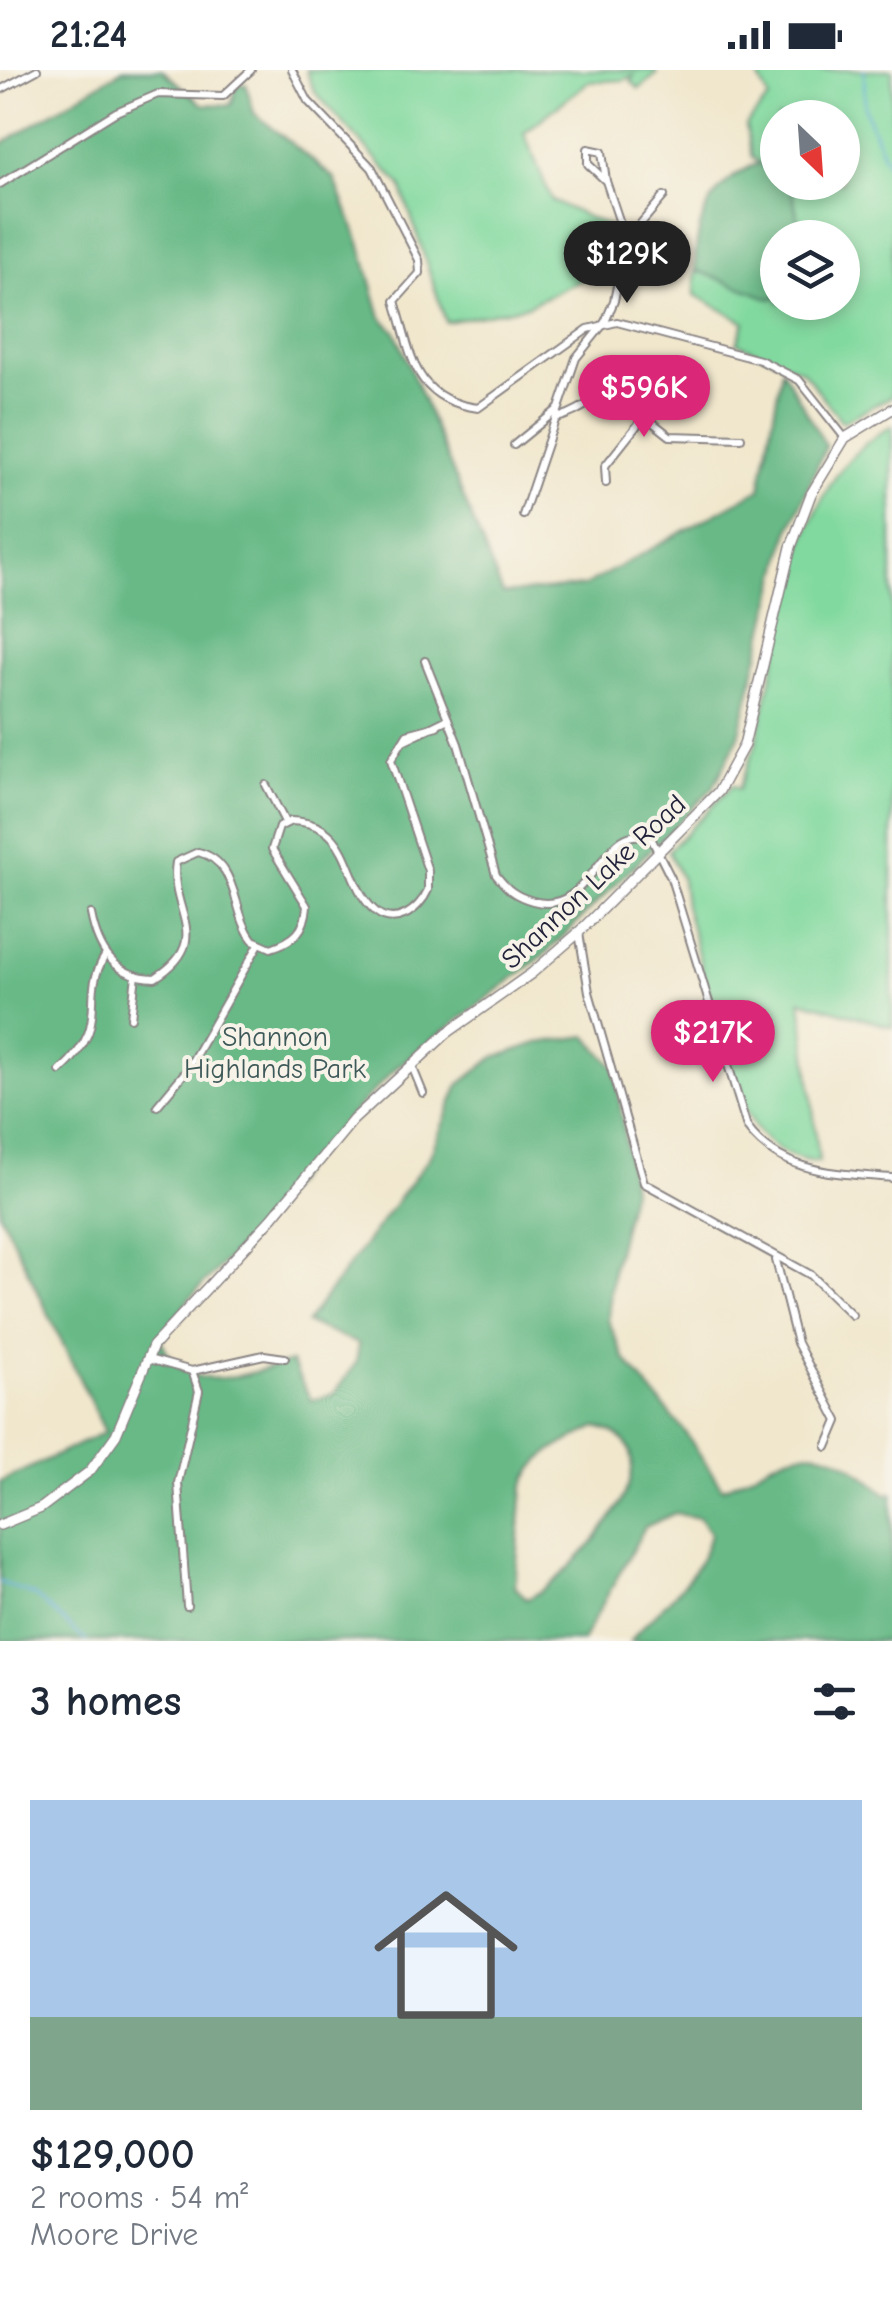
<!DOCTYPE html>
<meta charset="utf-8">
<style>
body{margin:0;font-family:"Comic Neue",sans-serif;background:#f6f6f7;color:#1f2937;height:100vh;display:flex;flex-direction:column;font-size:38px;white-space:nowrap}
*{box-sizing:border-box;margin:0}
p{font-size:32px;color:#747a83}
.icon{flex:none;width:55px;height:55px;fill:none;stroke:currentColor;stroke-width:2;stroke-linecap:round;stroke-linejoin:round}
.map{position:relative;height:1571px;overflow:hidden}
.details{display:flex;flex-direction:column;background:#fff;flex:1}
.details>*{flex:none}
.needle{width:65px;rotate:155deg}
.controls{position:absolute;left:760px;top:30px;display:grid;gap:20px}
.controls a{display:grid;place-items:center;width:100px;height:100px;border-radius:50%;background:#fff;box-shadow:0 5px 15px #0003;font-size:50px}
.price{position:absolute;translate:-50% -85px;padding:0 22px;border-radius:35px;background:#db2777;color:#fff;font-size:32px;line-height:65px;filter:drop-shadow(0 2px 5px #0008)}
.price::after{content:'';position:absolute;left:50%;top:60px;width:30px;height:22px;margin-left:-15px;background:inherit;clip-path:polygon(0 0,100% 0,50% 100%)}
.price.current{background:#222;color:#fff}
ul{padding:0;list-style:none}
li{display:grid;align-content:center;gap:20px;height:530px;padding:0 30px}
li+li{border-top:2px solid #e0e1e3}
li span{display:grid;place-items:center;height:310px;border-radius:0px;color:#555}
li>.icon{margin-inline-start:auto}
span .icon{width:180px;height:180px;fill:#fffc;stroke-width:1}
li b{font-size:42px}
h2{display:flex;justify-content:space-between;align-items:center;height:120px;padding:0 30px;font-size:42px}
.status{display:flex;justify-content:space-between;align-items:center;height:70px;padding:0 50px;background:#fff;direction:ltr}
.status svg{height:28px;fill:currentColor}
.map>svg:first-child{display:block}
</style>
<div class="status"><b>21:24</b><svg viewBox="0 0 49 12"><path d="M0 12V9h3v3zM5 12V6h3v6zM10 12V3h3v9zM15 12V0h3v12zM26 1h20v11H26zM47 4h2v5h-2z"/></svg></div>
<div class="map">
<svg width="892" height="1571" viewBox="0 0 892 1571">
<rect width="100%" height="100%" fill="#f7f3e8"/>
<filter id="ink" filterUnits="userSpaceOnUse"><feTurbulence type="fractalNoise" baseFrequency=".01" numOctaves="2"/><feDisplacementMap in="SourceGraphic" scale="20" xChannelSelector="R" yChannelSelector="G"/><feConvolveMatrix kernelMatrix="1 2 1 2 8 2 1 2 1" color-interpolation-filters="sRGB"/></filter>
<filter id="wash" filterUnits="userSpaceOnUse"><feTurbulence type="fractalNoise" baseFrequency=".0048" numOctaves="4" result="noise"/><feDisplacementMap in="SourceGraphic" scale="40" xChannelSelector="R" yChannelSelector="G"/><feGaussianBlur stdDeviation="2.25" result="paint"/><feColorMatrix in="noise" values="0 0 0 0 0 0 0 0 0 0 0 0 0 0 0 0 0 1.4 0 .05"/><feComposite in="paint" operator="in"/></filter>
<g filter="url(#wash)">
<rect width="100%" height="100%" fill="#f1e7cd"/>
<g fill="#81d99f" stroke="#527e6d" stroke-width="2.5">
<polygon points="306,0 654,0 657,4 639,19 631,11 634,5 623,10 588,12 524,63 552,131 614,159 612,195 527,236 446,252 401,116 314,21"/>
<path d="M 755,0 L 892,0 L 892,326 L 842,352 L 803,301 L 737,273 L 745,252 L 695,225 L 695,203 C 705,201 718,204 730,205 L 748,220 L 771,228 L 777,225 L 778,232 L 842,232 L 842,168 L 802,167 L 791,117 L 785,113 L 842,112 L 842,48 L 778,48 L 777,107 L 752,87 L 746,55 L 769,28 Z"/>
<path d="M 892,356 L 892,957 L 801,930 L 819,1092 C 796,1091 773,1080 759,1062 C 731,1028 700,886 685,836 L 682,810 L 668,781 L 733,715 L 739,719 L 756,674 L 802,475 C 822,424 842,383 892,356 Z"/>
</g>
<g fill="#68b986" stroke="#456e60" stroke-width="2.5" fill-rule="evenodd">
<path d="M 122,0 L 162,0 L 202,34 L 231,35 L 237,15 L 246,14 L 254,43 L 334,108 L 360,173 L 381,247 L 395,261 L 503,524 L 584,516 L 760,419 L 782,299 L 826,376 L 788,464 L 739,666 L 713,718 L 545,884 L 397,997 L 321,1076 L 254,1162 L 188,1230 L 161,1270 C 186,1331 244,1304 291,1292 L 311,1330 L 334,1324 L 356,1293 L 359,1274 L 306,1253 L 429,1088 L 459,1015 L 493,988 L 538,973 L 587,966 L 615,998 L 632,1119 L 613,1198 L 608,1250 L 624,1288 L 685,1362 L 722,1418 C 745,1411 759,1398 780,1389 C 825,1369 853,1396 886,1424 L 892,1423 L 892,1571 L 630,1571 C 658,1536 701,1510 710,1463 L 699,1448 L 675,1443 L 645,1457 L 582,1571 L 0,1571 L 0,1412 L 105,1362 L 0,1143 L 0,75 ZM 596,1357 C 693,1378 570,1510 527,1529 L 515,1517 L 523,1417 C 537,1382 565,1373 596,1357 Z"/>
<path d="M 759,93 L 777,107 L 778,112 L 791,117 L 802,167 L 778,168 L 777,225 L 771,229 L 695,200 C 695,148 711,113 759,93 Z"/>
</g>
<g fill="none" stroke-linecap="round" stroke-linejoin="round">
<g stroke="#5faad7" stroke-width="2.5">
<polyline points="864,0 865,40 892,107"/>
<polyline points="0,1512 35,1526 86,1571"/>
</g>
</g>
</g>
<g filter="url(#ink)">
<g fill="none" stroke-linecap="round" stroke-linejoin="round">
<defs>
<g id="street">
<path d="M 292,0 L 308,31 L 372,98 L 419,190 L 420,203 L 395,231 C 412,285 412,329 478,338 L 588,259 L 617,252 L 760,290 L 799,310 L 845,368"/>
<polyline points="0,20 37,0"/>
<polyline points="0,114 116,42 158,24 223,26 251,0"/>
<polyline points="626,171 664,126"/>
<path d="M 556,348 C 578,344 591,328 614,322 L 670,366 L 741,368"/>
<polyline points="514,375 557,340"/>
<polyline points="606,413 605,396 643,348"/>
<polyline points="523,445 576,288 605,252 614,231 626,171 606,111 602,82 588,79 588,94 606,111"/>
<path d="M 425,591 L 458,674 L 496,805 C 508,820 515,826 533,831 C 594,849 603,743 652,770 L 671,808 L 747,1057 C 782,1105 838,1103 892,1108"/>
<polyline points="403,671 448,649"/>
<polyline points="266,715 285,752"/>
<path d="M 91,844 C 98,881 115,907 155,908 C 216,869 168,842 176,792 L 198,782 C 240,792 231,842 253,870 L 271,878 C 295,870 305,861 307,836 L 272,779 L 279,757 L 291,751 C 352,753 342,807 372,838 C 392,860 419,841 428,820 L 428,801 L 391,690 L 407,664 L 437,656"/>
<polyline points="579,863 589,922 644,1113 811,1205 852,1245"/>
<polyline points="131,948 136,905"/>
<polyline points="412,996 423,1023"/>
<path d="M 60,1001 C 114,952 78,929 105,886"/>
<polyline points="157,1036 187,1000 259,874"/>
<polyline points="776,1190 797,1273 838,1351 827,1377"/>
<polyline points="148,1289 192,1301 264,1285 285,1288"/>
<polyline points="187,1536 178,1413 199,1321 192,1301"/>
</g>
<polyline id="secondary" points="0,1455 41,1438 90,1401 116,1365 153,1276 272,1148 353,1050 447,963 532,903 576,865 719,721 744,675 791,477 811,424 845,368 892,339"/>
</defs>
<use href="#street" stroke="#8a8484" stroke-width="10"/>
<use href="#secondary" stroke="#8a8484" stroke-width="12"/>
<use href="#street" stroke="#fff" stroke-width="6"/>
<use href="#secondary" stroke="#fff" stroke-width="9"/>
</g>
</g>
<g text-anchor="middle" stroke-width="8" stroke-linejoin="round" paint-order="stroke">
<g font-size="28" fill="#22223b" stroke="#f7f3e8">
<text transform="translate(593 811) rotate(-43)" y="10">Shannon Lake Road</text>
</g>
<g font-size="28" fill="#3e5959" stroke="#f7f3e8">
<text x="275" y="976">Shannon<tspan x="275" dy="32">Highlands Park</tspan></text>
</g>
</g>
</svg>
<div class="controls">
<a><svg class="needle" viewBox="-14 -14 28 28"><path d="M0-13l5 13h-10z" fill="#e53935"/><path d="M0 13l5-13h-10z" fill="#747a83"/></svg></a>
<a><svg class="icon" aria-label="layers" viewBox="0 0 24 24"><path d="M12 4l9 5-9 5-9-5zM3 14l9 5 9-5"/></svg></a>
</div>
<b class="price current" style="left:627px;top:236px">$129K</b>
<b class="price" style="left:644px;top:370px">$596K</b>
<b class="price" style="left:713px;top:1015px">$217K</b>
</div>
<section class="details">
<h2>3 homes<svg class="icon" aria-label="filters" viewBox="0 0 24 24"><path d="M4 7h16M4 17h16"/><circle cx="9" cy="7" r="2"/><circle cx="15" cy="17" r="2"/></svg></h2>
<ul>
<li><span style="background:linear-gradient(#a9c7e8 70%,#7fa58c 0)"><svg class="icon" aria-label="home" viewBox="0 0 24 24"><path d="M3 11l9-7 9 7M6 9v11h12V9"/></svg></span><div><b>$129,000</b><p>2 rooms · 54 m²</p><p>Moore Drive</p></div></li>
</ul>
</section>
